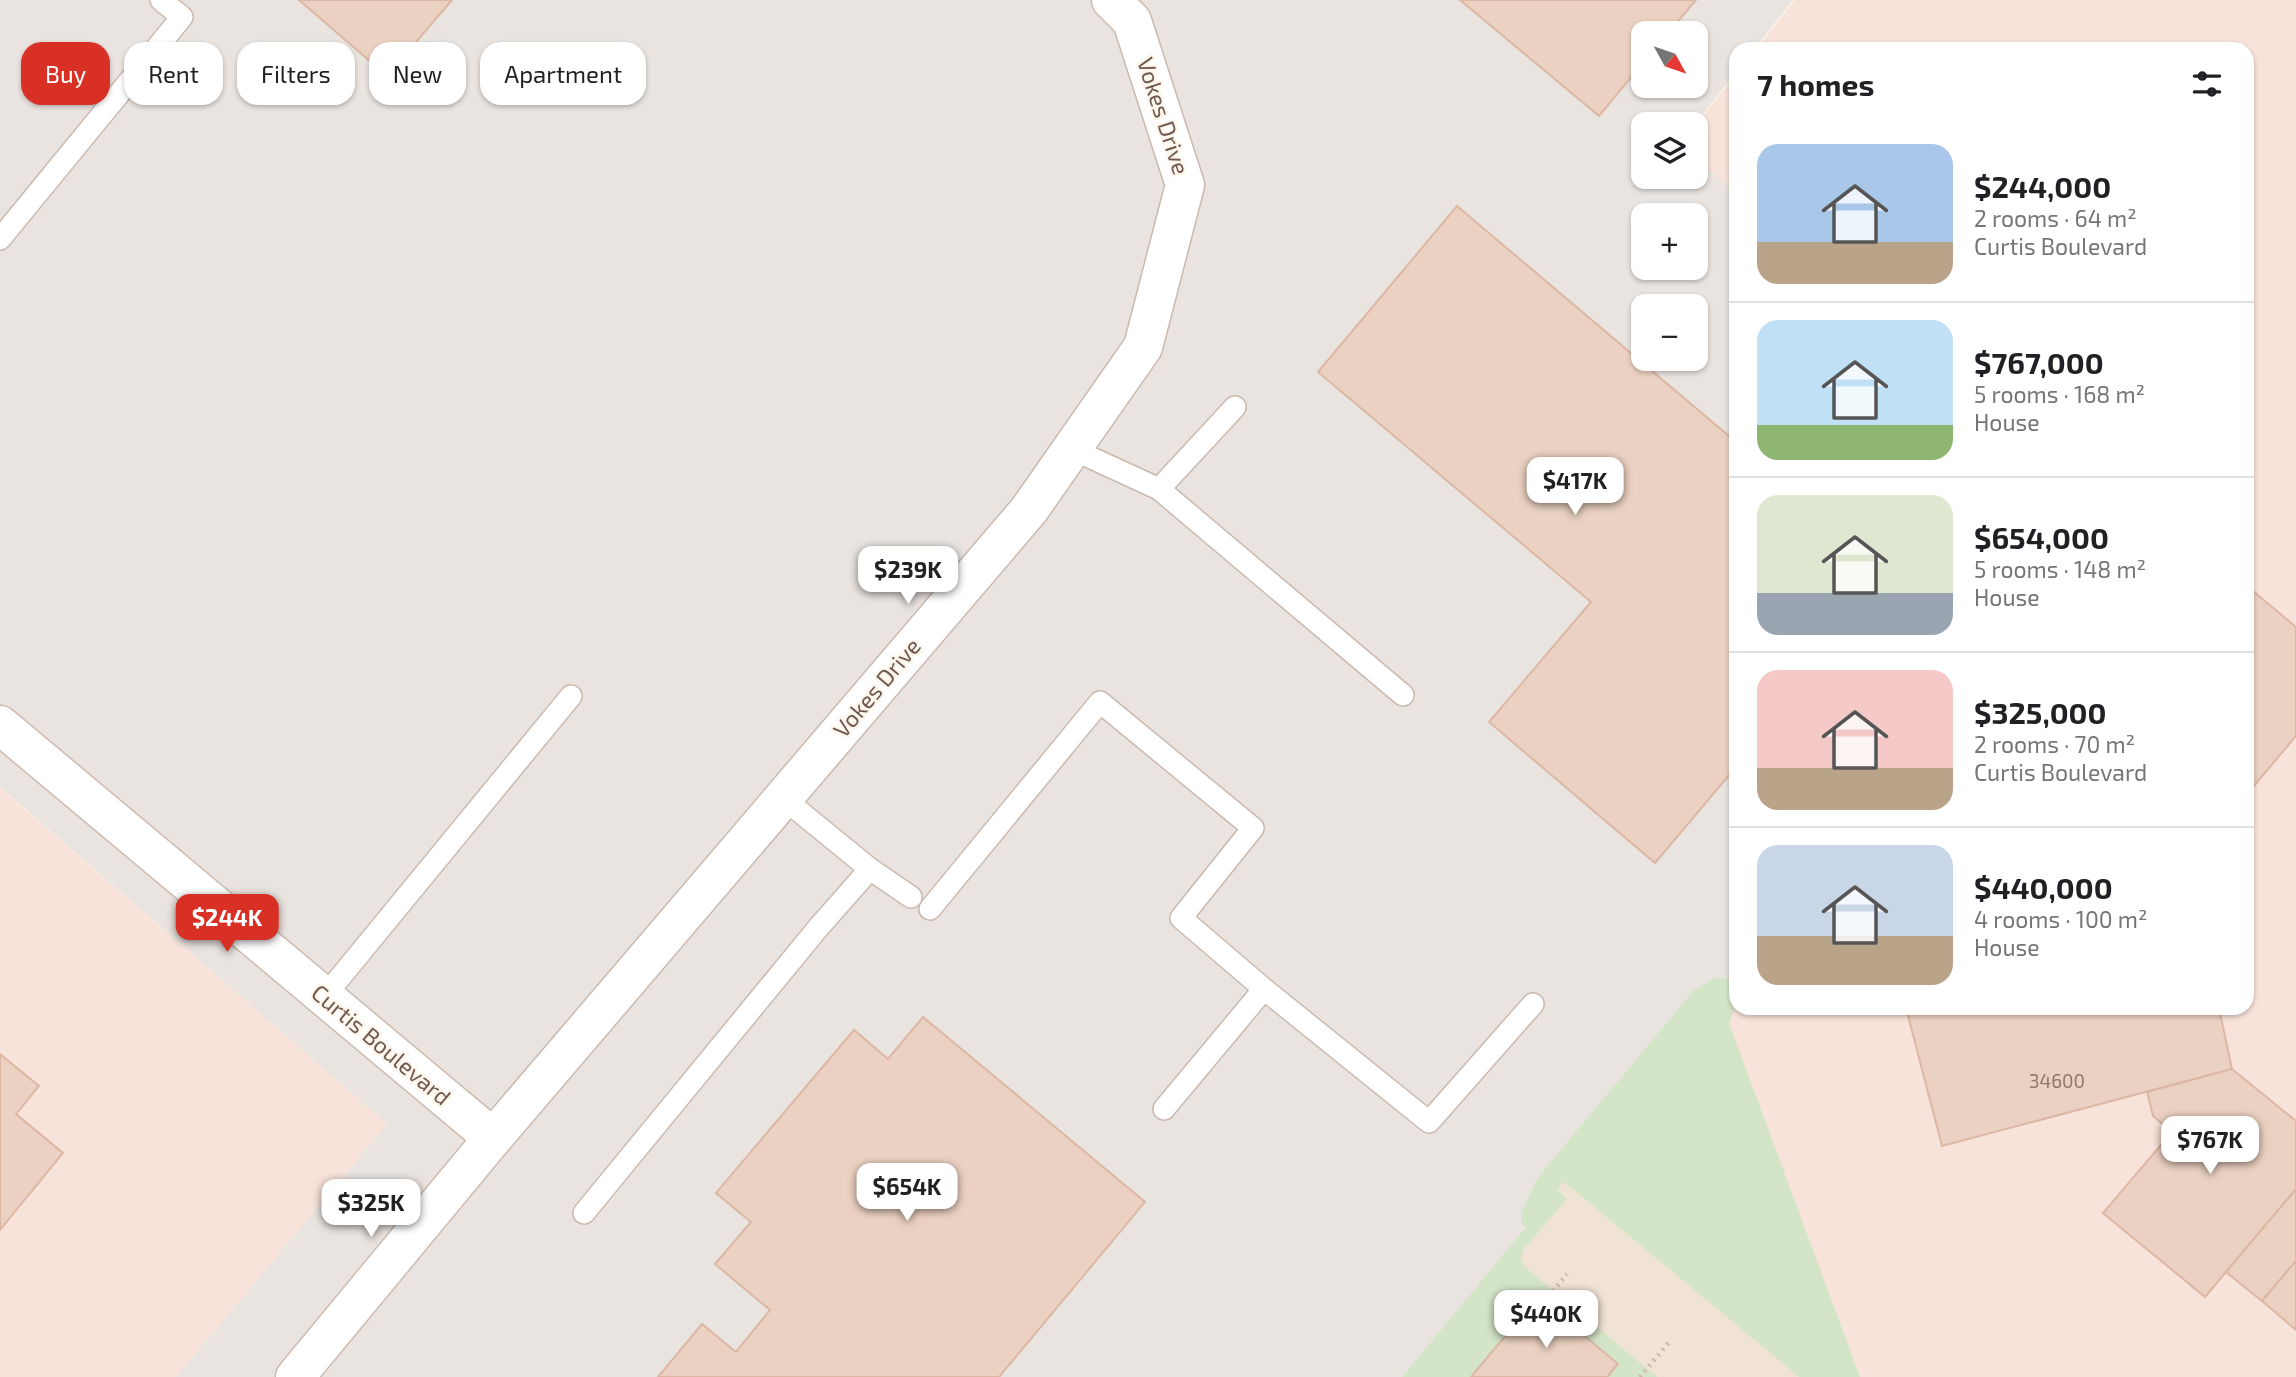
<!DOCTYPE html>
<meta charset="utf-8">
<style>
body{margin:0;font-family:"Exo 2",sans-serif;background:#f6f6f6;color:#202124;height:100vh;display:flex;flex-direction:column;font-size:26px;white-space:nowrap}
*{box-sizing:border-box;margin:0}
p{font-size:23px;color:#757577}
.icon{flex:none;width:38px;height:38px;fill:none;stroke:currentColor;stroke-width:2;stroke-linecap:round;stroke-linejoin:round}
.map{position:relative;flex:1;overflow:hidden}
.sheet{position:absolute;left:1729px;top:42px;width:525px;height:973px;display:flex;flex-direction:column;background:#fff;border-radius:21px;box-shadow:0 2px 5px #0004}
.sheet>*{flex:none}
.top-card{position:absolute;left:21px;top:42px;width:665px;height:63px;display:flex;gap:14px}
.needle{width:46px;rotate:130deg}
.buttons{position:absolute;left:1631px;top:21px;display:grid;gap:14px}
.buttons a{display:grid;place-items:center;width:77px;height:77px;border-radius:14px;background:#fff;box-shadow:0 2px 5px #0004;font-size:35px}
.price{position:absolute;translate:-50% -60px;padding:0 16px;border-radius:14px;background:#fff;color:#222;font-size:23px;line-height:46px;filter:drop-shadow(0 2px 4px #0008)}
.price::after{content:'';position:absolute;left:50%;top:42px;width:21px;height:16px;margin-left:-10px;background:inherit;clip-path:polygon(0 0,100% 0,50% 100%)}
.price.on{background:#d93025;color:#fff}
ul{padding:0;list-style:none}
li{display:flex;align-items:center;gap:21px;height:175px;padding:0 28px}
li+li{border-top:2px solid #e0e0e0}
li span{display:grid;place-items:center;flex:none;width:196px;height:140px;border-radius:21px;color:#555}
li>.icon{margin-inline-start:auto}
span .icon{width:84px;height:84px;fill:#fffc;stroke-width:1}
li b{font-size:30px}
h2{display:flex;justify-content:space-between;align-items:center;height:84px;padding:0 28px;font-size:30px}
.chip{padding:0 24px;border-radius:21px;background:#fff;box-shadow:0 2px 5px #0004;font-size:24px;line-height:63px}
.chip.on{background:#d93025;color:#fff}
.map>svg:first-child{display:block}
</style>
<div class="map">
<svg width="2296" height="1377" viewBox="0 0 2296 1377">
<rect width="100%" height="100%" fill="#f9f1e6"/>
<polygon fill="#f0e3d6" points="1564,1182 1799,1377 1402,1377"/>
<g fill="#f8e3db">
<polygon points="1795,0 2296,0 2296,1377 1799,1377 1564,1182 1736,977 1736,1008 2247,1008 2247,49 1757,49"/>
<polygon points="1736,75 1736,193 1696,159 1696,125"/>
<polygon points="0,788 387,1124 176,1377 0,1377"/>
</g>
<path fill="#eae4e0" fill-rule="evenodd" d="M 0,0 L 1793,0 L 1754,49 L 1736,49 L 1736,72 L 1695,124 L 1643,124 L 1643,177 L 1696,177 L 1696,159 L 1736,193 L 1736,977 L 1402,1377 L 176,1377 L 387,1124 L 0,787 ZM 1643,33 L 1696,33 L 1696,86 L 1643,86 ZM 1643,215 L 1696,215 L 1696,268 L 1643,268 ZM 1643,306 L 1696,306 L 1696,359 L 1643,359 Z"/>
<path fill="#d4e5c7" d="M 1715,978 L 1728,979 C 1740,995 1737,1005 1729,1023 L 1860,1377 L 1799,1377 L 1564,1182 L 1557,1190 L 1567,1199 L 1524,1249 L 1521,1259 L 1524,1266 L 1657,1377 L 1402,1377 L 1526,1227 L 1522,1224 L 1521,1213 L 1538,1177 L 1694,990 Z"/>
<g fill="#ebd1c1" stroke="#dcb7a4" stroke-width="2">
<polygon points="299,0 452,0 387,76"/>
<polygon points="1460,0 1696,0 1668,33 1643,33 1643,63 1599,116"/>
<polygon points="1457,206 1736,442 1736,767 1655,863 1489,722 1591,602 1318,372"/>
<polygon points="2247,586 2296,627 2296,736 2248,793"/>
<polygon points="1906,1008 2219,1008 2232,1069 1942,1146"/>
<polygon points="923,1017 1145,1202 999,1377 658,1377 702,1324 736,1352 770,1310 715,1264 751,1222 716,1193 854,1030 888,1059"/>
<polygon points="0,1054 39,1086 16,1114 63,1153 0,1230"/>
<polygon points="2232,1069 2296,1121 2296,1189 2205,1297 2103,1213 2172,1132 2153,1116 2147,1092"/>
<polygon points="2296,1189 2296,1261 2262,1301 2226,1272"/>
<polygon points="2296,1261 2296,1330 2262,1301"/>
<polygon points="1538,1297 1618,1364 1607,1377 1471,1377"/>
</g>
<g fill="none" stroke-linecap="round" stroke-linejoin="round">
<defs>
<g id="lane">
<polyline points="0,239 182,17 161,0"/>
<polyline points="1072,449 1159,489 1235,407"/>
<polyline points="1159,489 1403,695"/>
<polyline points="783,798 870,869"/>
<polyline points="930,909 1100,702 1253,828 1181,918 1264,989 1429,1122 1533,1004"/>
<polyline points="324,997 571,696"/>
<polyline points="1164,1109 1264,989"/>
<polyline points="584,1213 818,928 870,869 911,897"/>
</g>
<polyline id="street" points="493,1138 1029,510 1143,347 1185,185 1132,21 1111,0"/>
<polyline id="secondary" points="0,725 493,1138 295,1377"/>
</defs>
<use href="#lane" stroke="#cab9ae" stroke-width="24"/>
<use href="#street" stroke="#cab9ae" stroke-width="41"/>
<use href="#secondary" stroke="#cebbaf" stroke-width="41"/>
<g stroke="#d0b4a5" stroke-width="4.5" stroke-dasharray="2 5" stroke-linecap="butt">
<polyline points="1544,1302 1567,1274"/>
<polyline points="1640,1377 1670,1341"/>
</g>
<use href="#lane" stroke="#fff" stroke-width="21"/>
<use href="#street" stroke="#fff" stroke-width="38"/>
<use href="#secondary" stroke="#fff" stroke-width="38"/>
</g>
<g text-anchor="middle" stroke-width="5" stroke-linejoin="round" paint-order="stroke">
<g font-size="19" fill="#8f776b">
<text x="2057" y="1088">34600</text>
</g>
<g font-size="23" fill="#70594e" stroke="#fdf6ec">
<text transform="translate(1163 116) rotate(72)" y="8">Vokes Drive</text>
<text transform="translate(877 688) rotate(-50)" y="8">Vokes Drive</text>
<text transform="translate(381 1045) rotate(40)" y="8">Curtis Boulevard</text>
</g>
</g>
</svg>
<div class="buttons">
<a><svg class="needle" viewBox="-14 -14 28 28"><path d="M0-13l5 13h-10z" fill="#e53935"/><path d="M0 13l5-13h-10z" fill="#757577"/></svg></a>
<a><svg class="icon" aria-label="layers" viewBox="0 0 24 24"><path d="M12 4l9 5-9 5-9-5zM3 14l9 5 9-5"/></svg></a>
<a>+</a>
<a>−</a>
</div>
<b class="price" style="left:1575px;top:517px">$417K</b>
<b class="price" style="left:908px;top:606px">$239K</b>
<b class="price on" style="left:227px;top:954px">$244K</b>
<b class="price" style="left:2210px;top:1176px">$767K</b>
<b class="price" style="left:907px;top:1223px">$654K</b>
<b class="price" style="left:371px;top:1239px">$325K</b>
<b class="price" style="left:1546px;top:1350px">$440K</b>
<div class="top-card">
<a class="chip on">Buy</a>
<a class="chip">Rent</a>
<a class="chip">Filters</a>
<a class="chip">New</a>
<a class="chip">Apartment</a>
</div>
<section class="sheet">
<h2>7 homes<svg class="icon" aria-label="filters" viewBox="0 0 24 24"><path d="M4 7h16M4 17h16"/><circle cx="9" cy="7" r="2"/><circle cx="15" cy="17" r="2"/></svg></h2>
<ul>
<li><span style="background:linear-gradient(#a9c7e8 70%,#b9a48a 0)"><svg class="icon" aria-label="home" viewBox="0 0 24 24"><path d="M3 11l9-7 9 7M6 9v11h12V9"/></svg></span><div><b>$244,000</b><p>2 rooms · 64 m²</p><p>Curtis Boulevard</p></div></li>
<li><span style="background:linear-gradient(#bfe0f5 75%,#8fb573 0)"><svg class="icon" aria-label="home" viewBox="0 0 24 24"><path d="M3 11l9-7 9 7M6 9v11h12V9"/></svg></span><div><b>$767,000</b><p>5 rooms · 168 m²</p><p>House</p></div></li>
<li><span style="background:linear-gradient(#dfe7d0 70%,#9aa5b1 0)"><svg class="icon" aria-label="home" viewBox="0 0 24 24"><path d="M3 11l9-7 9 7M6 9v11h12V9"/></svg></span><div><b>$654,000</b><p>5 rooms · 148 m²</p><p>House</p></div></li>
<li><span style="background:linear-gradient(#f6c9c9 70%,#b9a48a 0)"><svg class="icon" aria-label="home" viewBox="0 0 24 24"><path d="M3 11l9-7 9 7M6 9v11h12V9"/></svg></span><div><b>$325,000</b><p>2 rooms · 70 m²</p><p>Curtis Boulevard</p></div></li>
<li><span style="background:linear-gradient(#c9d6e8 65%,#b9a48a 0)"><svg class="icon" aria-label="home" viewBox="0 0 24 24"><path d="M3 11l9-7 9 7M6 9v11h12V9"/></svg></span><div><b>$440,000</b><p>4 rooms · 100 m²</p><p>House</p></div></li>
</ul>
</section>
</div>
